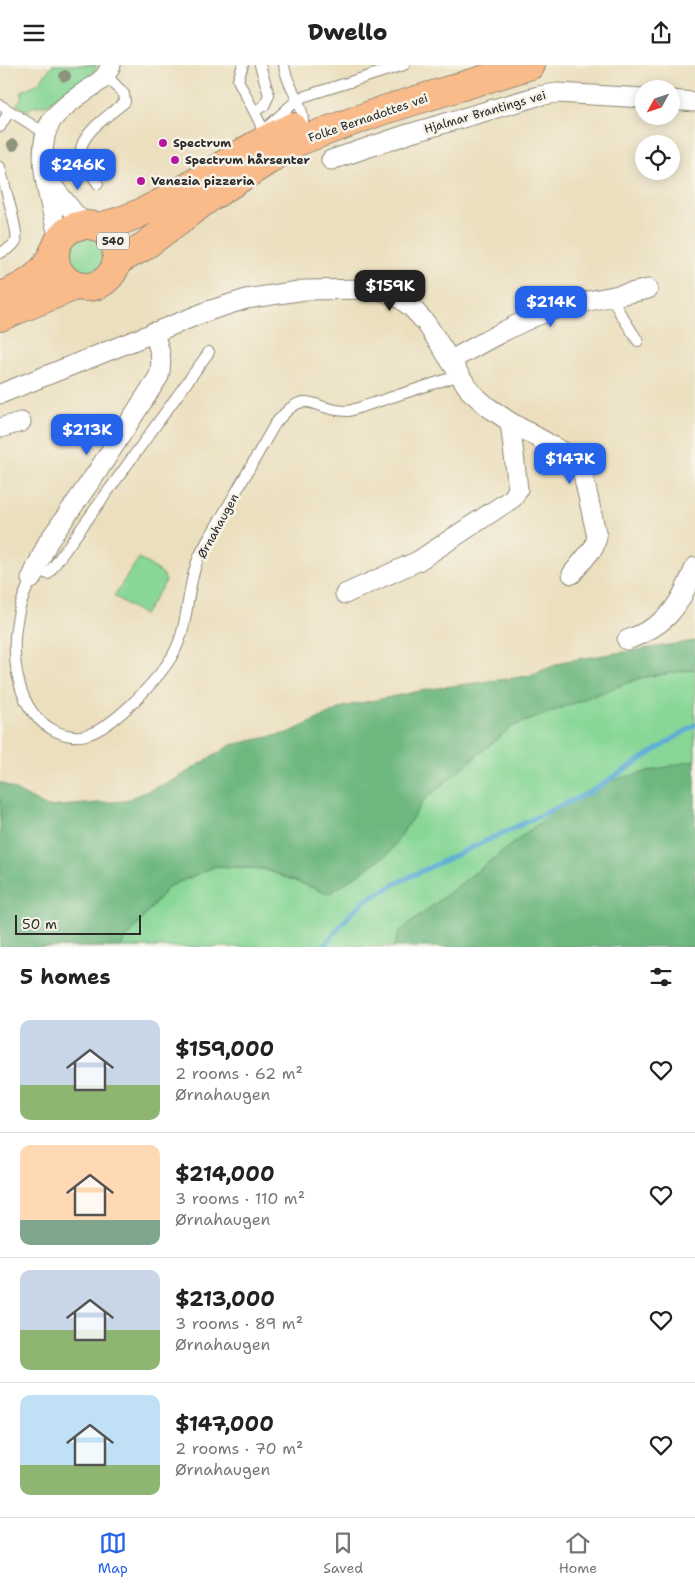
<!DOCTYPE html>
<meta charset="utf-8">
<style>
body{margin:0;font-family:"Shantell Sans",sans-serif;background:#f2f2f2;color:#222;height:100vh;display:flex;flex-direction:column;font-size:19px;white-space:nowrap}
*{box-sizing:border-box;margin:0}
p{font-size:16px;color:#767676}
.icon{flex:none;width:28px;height:28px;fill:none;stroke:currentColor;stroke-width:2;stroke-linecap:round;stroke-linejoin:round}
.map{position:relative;height:882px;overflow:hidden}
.side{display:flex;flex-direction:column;background:#fff;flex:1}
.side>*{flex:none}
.needle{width:32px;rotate:230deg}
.buttons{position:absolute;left:635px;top:15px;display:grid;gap:10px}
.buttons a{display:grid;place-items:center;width:45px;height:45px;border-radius:50%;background:#fff;box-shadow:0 2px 12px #0003;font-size:25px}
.scale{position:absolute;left:15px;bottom:12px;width:126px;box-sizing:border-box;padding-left:5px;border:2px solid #2b2b2b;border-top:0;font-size:14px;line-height:18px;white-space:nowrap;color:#2b2b2b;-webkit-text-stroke:4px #f7f3e8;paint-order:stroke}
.price{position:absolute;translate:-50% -42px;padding:0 11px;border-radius:10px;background:#2563eb;color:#fff;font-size:16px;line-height:32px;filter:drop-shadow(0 1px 2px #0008)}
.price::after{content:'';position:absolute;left:50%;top:30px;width:15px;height:11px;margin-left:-8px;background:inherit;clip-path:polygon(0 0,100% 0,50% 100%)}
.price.on{background:#222;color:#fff}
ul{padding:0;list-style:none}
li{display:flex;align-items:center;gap:15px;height:125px;padding:0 20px}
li+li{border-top:1px solid #e0e0e0}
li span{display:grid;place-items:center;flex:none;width:140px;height:100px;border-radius:10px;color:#555}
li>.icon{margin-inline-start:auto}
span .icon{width:60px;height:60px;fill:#fffc;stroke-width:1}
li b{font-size:21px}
h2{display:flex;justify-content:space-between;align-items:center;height:60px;padding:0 20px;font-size:21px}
header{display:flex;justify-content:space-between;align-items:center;height:65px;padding:0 20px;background:#fff;font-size:22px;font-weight:800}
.menu{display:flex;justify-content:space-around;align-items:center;height:70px;border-top:1px solid #e0e0e0;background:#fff;font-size:14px;color:#767676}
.menu a{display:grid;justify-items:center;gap:2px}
.menu .on{color:#2563eb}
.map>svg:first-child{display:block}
</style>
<header><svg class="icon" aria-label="menu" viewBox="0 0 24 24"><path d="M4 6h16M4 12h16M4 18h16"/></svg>Dwello<svg class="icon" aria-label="share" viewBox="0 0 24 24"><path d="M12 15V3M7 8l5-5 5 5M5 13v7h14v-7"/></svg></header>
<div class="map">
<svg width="695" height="882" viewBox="0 0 695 882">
<rect width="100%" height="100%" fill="#f7f3e8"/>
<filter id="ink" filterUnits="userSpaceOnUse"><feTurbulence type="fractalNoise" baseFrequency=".02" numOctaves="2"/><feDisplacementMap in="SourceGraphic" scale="10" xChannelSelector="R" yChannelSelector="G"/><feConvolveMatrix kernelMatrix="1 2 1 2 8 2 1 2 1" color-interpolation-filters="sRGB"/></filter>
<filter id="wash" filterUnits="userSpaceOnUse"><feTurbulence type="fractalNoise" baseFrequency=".0096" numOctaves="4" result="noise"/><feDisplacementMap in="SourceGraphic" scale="20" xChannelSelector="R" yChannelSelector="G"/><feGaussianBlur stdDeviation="1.12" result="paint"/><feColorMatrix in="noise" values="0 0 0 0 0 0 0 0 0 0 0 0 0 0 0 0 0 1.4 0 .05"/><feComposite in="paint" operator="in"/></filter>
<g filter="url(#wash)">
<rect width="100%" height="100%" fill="#ebdfbe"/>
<g fill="#88d797" stroke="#5a8161">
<polygon points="52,0 97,0 89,15 82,21 73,20 48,39 32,42 28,46 16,40 21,34 22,26 39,18"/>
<circle cx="85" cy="191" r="22"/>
<polygon points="139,493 162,508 166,516 144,550 114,531"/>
<polygon points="695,604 695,695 566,737 399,867 394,882 120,882 168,822 216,801 264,804 329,829 389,788 424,735 511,662 640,613"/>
</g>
<g fill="#6eb880" stroke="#4c7256">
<polygon points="695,576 695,604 640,613 511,662 424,735 389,788 329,829 264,804 216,801 168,822 120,882 0,882 0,717 47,742 124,736 176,714 231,680 288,668 346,641 430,624 528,611 566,596"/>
<polygon points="695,695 695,882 394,882 399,867 566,737 609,716"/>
</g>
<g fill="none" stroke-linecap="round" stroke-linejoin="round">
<polyline stroke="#5cadd7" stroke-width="5" points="323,882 353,846 366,835 405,814 590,727 695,660"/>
</g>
</g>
<g filter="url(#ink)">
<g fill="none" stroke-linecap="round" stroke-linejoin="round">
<defs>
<g id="lane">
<polyline points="243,0 238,15 260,58 262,67"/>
<path d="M 284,0 C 286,23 308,40 302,65"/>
<polyline points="0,40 45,68"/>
<polyline points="254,46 264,41 269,30 260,0"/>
<polyline points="0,62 9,47"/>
<polyline points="263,66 299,33 404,0"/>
<path d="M 0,102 C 3,116 19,168 16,176 C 12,183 6,185 0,188"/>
<path d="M 98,119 C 93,111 82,98 81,88 C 79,69 112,48 125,37 L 124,29 L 106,10"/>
<polyline points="612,232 620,248 638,276"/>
<polyline points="35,505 48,509 209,287"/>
<path d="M 31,514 C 27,523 23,532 20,542 C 10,580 12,640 50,663 C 61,670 76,674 89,669 C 114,661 152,620 167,599 C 191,566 184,530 198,494 C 204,480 214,465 222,451 C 240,421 257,390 275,359 C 308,318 311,347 349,346 L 460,310"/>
</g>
<g id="street">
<polyline points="671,35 695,37"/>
<polyline points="331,95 408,69 538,31 557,28 644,33"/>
<polyline points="47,114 75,149 87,160"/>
<path d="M 59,174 C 51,141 32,84 52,55 C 64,39 85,27 100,16 L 106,10 L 111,0"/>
<path d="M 451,295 C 481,279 511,260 544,248 C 577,236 614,232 648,224"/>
<polyline points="0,329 208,246 246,234 305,225 370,224 386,227 401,234 413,244 426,258 470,326 488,342 510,357 518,424 513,433 418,496 345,529"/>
<polyline points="510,357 574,393 581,400 597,472 594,482 572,509"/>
<polyline points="0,363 21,357"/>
<path d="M 31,514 L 48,477 L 97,407 L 159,311 C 163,294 160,284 153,267"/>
<path d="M 627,575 C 669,559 679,542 695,502"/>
</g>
<g id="primary">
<circle cx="86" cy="191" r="31"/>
<path d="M 98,162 C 170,147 225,89 293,62"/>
<polyline points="117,196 143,182 209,133 299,76 384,45 531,0"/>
<path d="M 0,232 C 24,221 44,212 54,186"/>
<polyline points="0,252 75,221"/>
</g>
</defs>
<use href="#lane" stroke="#8b8574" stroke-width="12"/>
<use href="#street" stroke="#8b8574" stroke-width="21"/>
<use href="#primary" stroke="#8b8574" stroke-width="30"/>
<use href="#lane" stroke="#fff" stroke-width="10"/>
<use href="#street" stroke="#fff" stroke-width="19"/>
<use href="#primary" stroke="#fabb8b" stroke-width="28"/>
</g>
<g fill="#8e947c">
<circle cx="65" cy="11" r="6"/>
<circle cx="13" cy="80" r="6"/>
</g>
</g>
<g fill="#b5179e" stroke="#f7f3e8" stroke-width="2">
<circle cx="163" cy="78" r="5"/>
<circle cx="175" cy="95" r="5"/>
<circle cx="141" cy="116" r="5"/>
</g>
<g text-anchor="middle" stroke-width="5" stroke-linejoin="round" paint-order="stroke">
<rect fill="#f7f3e8" stroke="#686764" stroke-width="1" x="97" y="167.5" width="32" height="17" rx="4"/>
<g font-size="11" font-weight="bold" fill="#2b2b2b">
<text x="113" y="180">540</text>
</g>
<g font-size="12" fill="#2b2b2b" stroke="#f7f3e8">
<text transform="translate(485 47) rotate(-16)" y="4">Hjalmar Brantings vei</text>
<text transform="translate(368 53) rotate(-19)" y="4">Folke Bernadottes vei</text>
<text transform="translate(218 461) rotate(-61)" y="4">Ørnahaugen</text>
</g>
<g font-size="12" font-weight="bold" fill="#2b2b2b" stroke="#f7f3e8" text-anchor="start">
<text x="173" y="82">Spectrum</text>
<text x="185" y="99">Spectrum hårsenter</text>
<text x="151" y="120">Venezia pizzeria</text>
</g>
</g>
</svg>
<div class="buttons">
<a><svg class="needle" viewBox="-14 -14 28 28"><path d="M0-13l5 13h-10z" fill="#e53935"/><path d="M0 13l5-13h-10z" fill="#767676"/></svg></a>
<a><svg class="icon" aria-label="locate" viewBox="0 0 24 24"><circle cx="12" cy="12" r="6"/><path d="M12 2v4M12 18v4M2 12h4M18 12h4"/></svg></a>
</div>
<div class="scale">50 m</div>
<b class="price" style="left:78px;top:126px">$246K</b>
<b class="price on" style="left:390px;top:247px">$159K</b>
<b class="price" style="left:551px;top:263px">$214K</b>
<b class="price" style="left:87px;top:391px">$213K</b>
<b class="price" style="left:570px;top:420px">$147K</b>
</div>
<section class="side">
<h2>5 homes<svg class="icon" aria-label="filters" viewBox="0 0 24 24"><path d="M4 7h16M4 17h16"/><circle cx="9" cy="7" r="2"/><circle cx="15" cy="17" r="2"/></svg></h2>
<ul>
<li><span style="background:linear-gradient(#c9d6e8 65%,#8fb573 0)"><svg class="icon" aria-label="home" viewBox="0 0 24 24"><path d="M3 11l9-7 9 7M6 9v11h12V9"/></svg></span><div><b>$159,000</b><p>2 rooms · 62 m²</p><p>Ørnahaugen</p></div><svg class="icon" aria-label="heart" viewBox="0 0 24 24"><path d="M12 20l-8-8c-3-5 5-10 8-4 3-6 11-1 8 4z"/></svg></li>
<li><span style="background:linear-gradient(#ffd9b3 75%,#7fa58c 0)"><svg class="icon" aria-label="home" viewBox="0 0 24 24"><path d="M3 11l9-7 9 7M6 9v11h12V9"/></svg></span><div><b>$214,000</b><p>3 rooms · 110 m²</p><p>Ørnahaugen</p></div><svg class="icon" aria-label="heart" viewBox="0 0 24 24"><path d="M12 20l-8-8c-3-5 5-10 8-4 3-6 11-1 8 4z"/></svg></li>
<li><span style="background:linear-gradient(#c9d6e8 60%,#8fb573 0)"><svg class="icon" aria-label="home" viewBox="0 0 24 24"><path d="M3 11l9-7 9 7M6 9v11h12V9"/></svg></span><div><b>$213,000</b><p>3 rooms · 89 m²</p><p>Ørnahaugen</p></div><svg class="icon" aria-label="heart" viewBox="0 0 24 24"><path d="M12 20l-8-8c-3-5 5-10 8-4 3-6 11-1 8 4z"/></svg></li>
<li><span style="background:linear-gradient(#bfe0f5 70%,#8fb573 0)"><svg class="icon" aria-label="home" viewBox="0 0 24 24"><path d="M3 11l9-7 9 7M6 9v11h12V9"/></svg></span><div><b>$147,000</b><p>2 rooms · 70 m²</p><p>Ørnahaugen</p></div><svg class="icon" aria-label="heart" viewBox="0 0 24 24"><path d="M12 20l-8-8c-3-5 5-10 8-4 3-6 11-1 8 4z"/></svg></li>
</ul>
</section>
<nav class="menu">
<a class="on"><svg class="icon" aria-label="map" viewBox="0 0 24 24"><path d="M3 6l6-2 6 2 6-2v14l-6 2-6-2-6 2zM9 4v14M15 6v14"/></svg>Map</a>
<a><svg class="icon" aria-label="saved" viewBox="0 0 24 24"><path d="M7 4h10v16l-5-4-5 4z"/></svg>Saved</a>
<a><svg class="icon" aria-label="home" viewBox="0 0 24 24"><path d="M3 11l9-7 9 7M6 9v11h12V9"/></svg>Home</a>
</nav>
